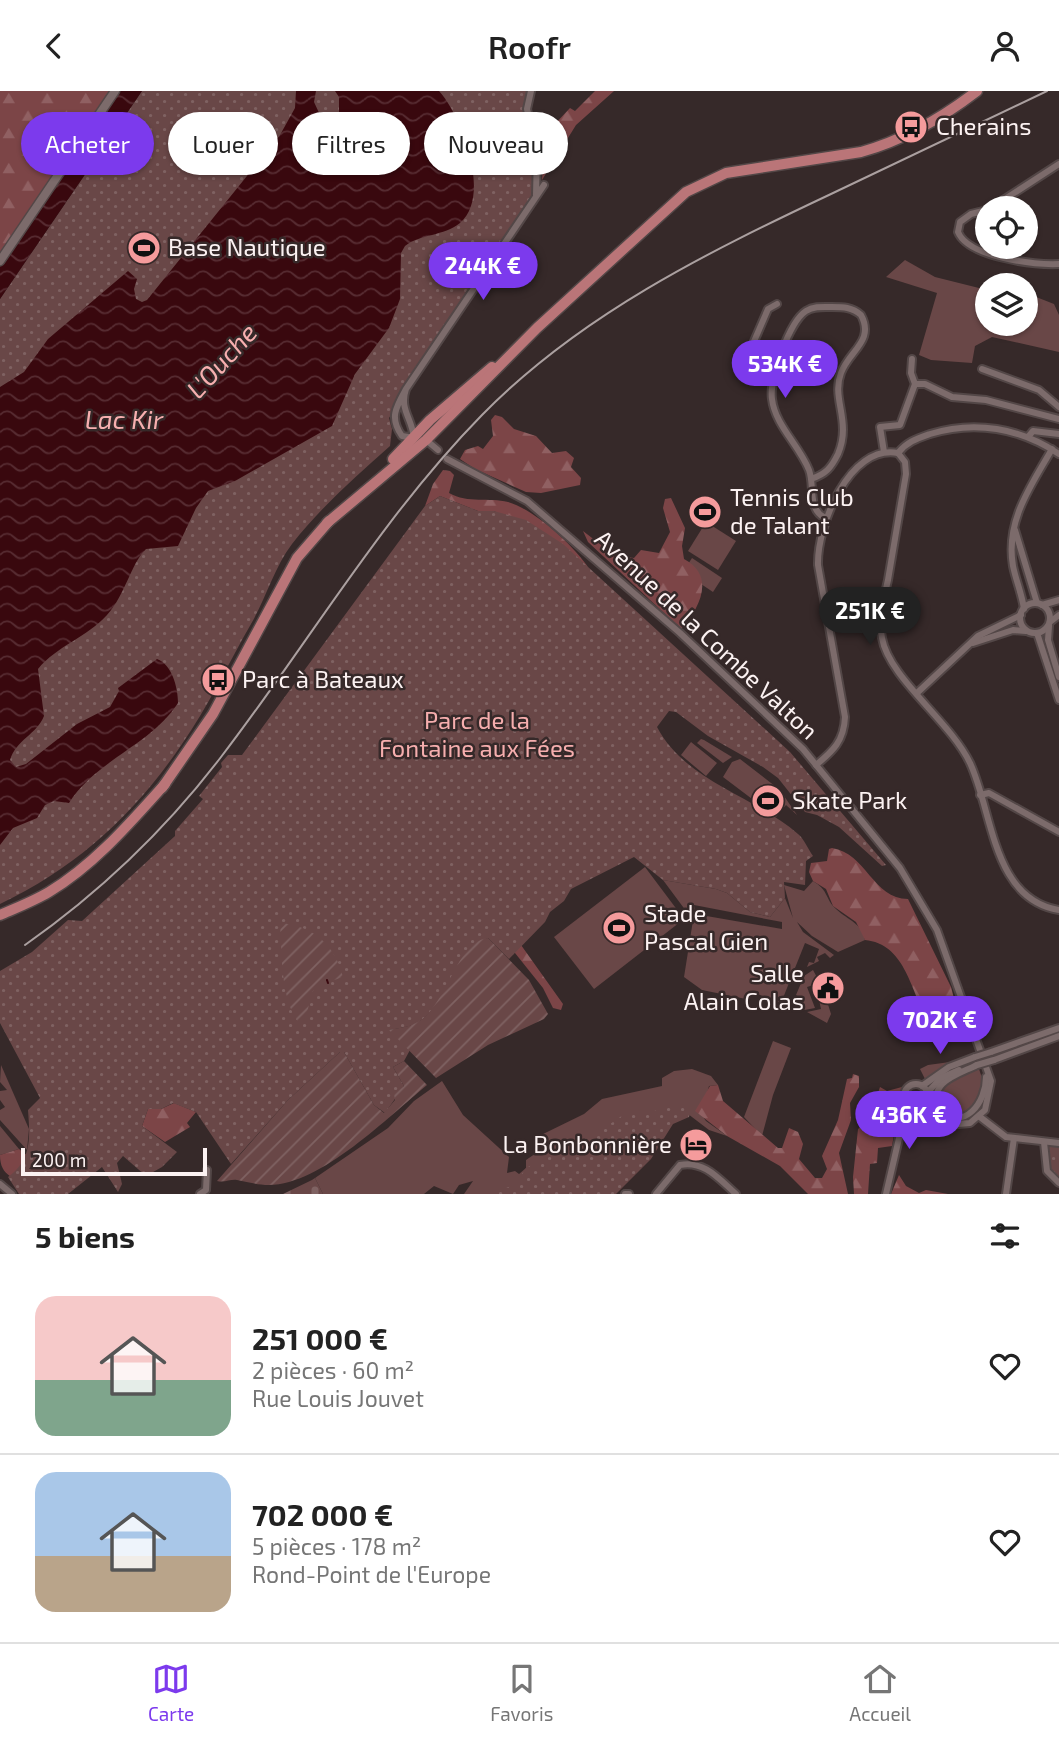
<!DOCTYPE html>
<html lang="fr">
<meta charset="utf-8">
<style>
body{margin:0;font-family:"Exo 2",sans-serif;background:#f6f6f6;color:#222;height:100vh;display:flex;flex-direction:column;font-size:26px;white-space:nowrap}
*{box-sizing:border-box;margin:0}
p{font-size:23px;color:#767676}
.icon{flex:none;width:38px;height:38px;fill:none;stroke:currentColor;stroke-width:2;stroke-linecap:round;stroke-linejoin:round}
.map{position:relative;height:1103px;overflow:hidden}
.panel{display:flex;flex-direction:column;background:#fff;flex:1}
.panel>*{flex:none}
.top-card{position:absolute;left:21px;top:21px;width:700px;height:63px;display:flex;gap:14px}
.controls{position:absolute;left:975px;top:105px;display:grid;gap:14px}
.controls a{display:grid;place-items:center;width:63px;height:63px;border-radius:50%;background:#fff;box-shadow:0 2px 5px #0004;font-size:35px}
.scale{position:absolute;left:21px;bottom:18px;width:186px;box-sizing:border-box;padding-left:7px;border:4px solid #fcf2f2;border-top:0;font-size:19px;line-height:24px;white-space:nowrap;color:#fcf2f2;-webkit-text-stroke:5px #362929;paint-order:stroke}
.price{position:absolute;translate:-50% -60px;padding:0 16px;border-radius:24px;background:#7c3aed;color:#fff;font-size:23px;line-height:46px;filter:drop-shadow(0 2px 4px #0008)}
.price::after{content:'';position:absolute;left:50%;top:42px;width:21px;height:16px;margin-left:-10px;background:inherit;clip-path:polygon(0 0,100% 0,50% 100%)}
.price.selected{background:#222;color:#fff}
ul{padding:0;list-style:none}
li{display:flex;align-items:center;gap:21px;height:175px;padding:0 35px}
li+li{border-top:2px solid #e0e0e0}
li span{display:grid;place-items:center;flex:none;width:196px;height:140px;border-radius:21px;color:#555}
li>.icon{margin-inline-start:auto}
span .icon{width:84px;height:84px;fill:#fffc;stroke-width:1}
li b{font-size:30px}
h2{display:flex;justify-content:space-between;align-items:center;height:84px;padding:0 35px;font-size:30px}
.chip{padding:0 24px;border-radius:32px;background:#fff;box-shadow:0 2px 5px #0004;font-size:24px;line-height:63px}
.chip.selected{background:#7c3aed;color:#fff}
header{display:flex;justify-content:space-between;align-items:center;height:91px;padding:0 35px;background:#fff;font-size:32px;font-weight:600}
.dock{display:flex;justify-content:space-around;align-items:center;height:98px;border-top:2px solid #e0e0e0;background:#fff;font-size:19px;color:#767676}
.dock a{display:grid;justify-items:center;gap:4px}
.dock .selected{color:#7c3aed}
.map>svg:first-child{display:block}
</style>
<header><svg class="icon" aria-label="back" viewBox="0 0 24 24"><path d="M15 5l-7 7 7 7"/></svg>Roofr<svg class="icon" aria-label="person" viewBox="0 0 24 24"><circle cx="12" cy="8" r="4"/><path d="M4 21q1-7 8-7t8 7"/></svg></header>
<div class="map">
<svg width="1059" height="1103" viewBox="0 0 1059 1103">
<defs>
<pattern id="forest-firs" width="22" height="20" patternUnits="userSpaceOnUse" patternTransform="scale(1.75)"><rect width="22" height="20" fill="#7c4547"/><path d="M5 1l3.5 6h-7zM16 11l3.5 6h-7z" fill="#906062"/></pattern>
<pattern id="cemetery-stones" width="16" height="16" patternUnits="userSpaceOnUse" patternTransform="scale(1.75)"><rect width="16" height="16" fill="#694747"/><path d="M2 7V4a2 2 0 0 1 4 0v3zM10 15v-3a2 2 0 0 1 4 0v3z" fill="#7f6262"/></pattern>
<pattern id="park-dots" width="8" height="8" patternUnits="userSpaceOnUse" patternTransform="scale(1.75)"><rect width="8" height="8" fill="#694747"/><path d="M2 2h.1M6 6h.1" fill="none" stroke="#7f6262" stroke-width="1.8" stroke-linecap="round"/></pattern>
<pattern id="garden-furrows" width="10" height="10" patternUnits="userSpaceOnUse" patternTransform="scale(1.75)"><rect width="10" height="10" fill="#694747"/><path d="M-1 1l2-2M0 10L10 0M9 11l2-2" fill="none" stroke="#7f6262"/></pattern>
<pattern id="water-waves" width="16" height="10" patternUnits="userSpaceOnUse" patternTransform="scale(1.75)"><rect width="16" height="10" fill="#39080e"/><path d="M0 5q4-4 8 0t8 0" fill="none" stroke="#572c32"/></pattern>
</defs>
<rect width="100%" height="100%" fill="#362929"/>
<g fill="#694747" fill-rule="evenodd">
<polygon points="905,169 935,186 987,199 987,233 1026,233 1026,202 1054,213 1059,224 1059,261 992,246 975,255 972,272 931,269 919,264 937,202 886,186"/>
<polygon points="706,431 736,450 718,479 688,460"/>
<polygon points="692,467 722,487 713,501 683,481"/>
<polygon points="701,648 704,649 732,666 723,672 697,652"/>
<polygon points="691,651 717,672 706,685 681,664"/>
<polygon points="740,668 780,699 797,724 786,714 776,726 723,686 732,671"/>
<polygon points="645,776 684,828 594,898 554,846"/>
<path d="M 663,789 L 716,798 L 727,802 L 750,821 L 770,826 L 785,807 L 793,827 L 784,794 L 804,800 L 813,790 C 828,799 825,806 834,816 C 846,829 861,830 865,849 L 838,861 L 812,845 L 797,831 L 803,841 L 834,864 L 830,867 L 825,862 L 817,866 L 819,870 L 807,876 L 809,871 L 814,872 L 819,858 L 805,852 L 781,912 L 750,900 L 746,908 L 702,899 L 684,886 L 694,823 L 686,820 ZM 694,814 L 782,831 L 782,838 L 695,823 Z"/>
<polygon points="813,879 820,892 807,896 815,917 794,921 800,907 796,904 804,885"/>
<polygon points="826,907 831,923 827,932 807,921 821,918 819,909"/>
<polygon points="773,950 791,957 773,1004 762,1045 744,1026"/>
<polygon points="957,970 925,988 920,978 928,974"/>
<polygon points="1,974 29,1038 27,1059 0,1029 0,1019 5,1016 0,1009 0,1000 7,999 0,991"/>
<polygon points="692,978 711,985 718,994 709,995 701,1023 706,1030 727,1045 709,1039 688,1023 495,1103 464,1103 473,1090 459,1094 453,1103 434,1095 424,1103 323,1103 315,1087 388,1037 414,1010 442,990 463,1024 509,1066 507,1082 515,1080 519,1083 526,1077 526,1069 548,1054 541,1044 584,1023 602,1008 662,995 662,987 674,980"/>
<path d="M 979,978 L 984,993 L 976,1016 C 962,1024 953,1026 940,1016 L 939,1003 L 945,993 Z"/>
<polygon points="0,1035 19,1058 0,1064"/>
</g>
<g fill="url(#forest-firs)">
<polygon points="0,0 120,0 0,176"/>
<polygon points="595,0 614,0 576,34 542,89 543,70 555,61 553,35 570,17 575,20"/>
<polygon points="495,324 502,326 514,338 536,345 552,362 566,360 574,367 571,376 581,387 580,394 541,402 526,401 475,378 460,368 465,359 478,355 483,358 493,345 491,329"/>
<path d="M 443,379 L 450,380 L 454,384 L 449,402 C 468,413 489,406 508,411 C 535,419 572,453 588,476 L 494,420 L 478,420 L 440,405 L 425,415 L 433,393 Z"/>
<path d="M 671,407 L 685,437 L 682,455 L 684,468 C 716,485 700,517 681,538 L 588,451 L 583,440 L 614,464 L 634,467 L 641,459 L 659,462 L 670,441 L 663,417 L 665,408 Z"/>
<path d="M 832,757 C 866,762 873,808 908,808 L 951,896 L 961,934 L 943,938 L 931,935 C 911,906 908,853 865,849 L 856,831 L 833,815 L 826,798 L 813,790 L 809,781 L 811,772 L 827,770 L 829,758 Z"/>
<polygon points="521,854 563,913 561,919 553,917 543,897 511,857"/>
<polygon points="853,983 859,985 859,996 850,1012 851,1029 839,1062 848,1103 808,1103 780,1075 727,1045 695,1020 710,995 718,994 723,1010 778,1057 782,1057 789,1037 798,1041 803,1053 799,1068 815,1087 822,1087 827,1078 822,1065 838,1029 847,988 852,987"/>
<polygon points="880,996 887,1000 902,996 892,1055 878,1057 877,1072 870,1073 868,1103 854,1103 853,1086 858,1038 869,1029"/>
<polygon points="174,1012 196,1021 187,1032 190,1036 165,1051 142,1035 148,1018 161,1018"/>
<path d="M 19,1058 L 29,1066 L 34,1093 C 15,1088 0,1086 0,1064 Z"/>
<polygon points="899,1084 906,1095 919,1102 926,1099 948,1103 891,1103"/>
</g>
<polygon fill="url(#cemetery-stones)" points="315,1087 323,1103 283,1103 312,1089"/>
<g fill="url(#park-dots)">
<path d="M 142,0 L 528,0 L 525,27 L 534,69 L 531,112 L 389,327 L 392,338 L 390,355 C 355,386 321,416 292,453 C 274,477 266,507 251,533 C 228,573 208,616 182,653 C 134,724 77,776 0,813 L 0,208 Z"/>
<path d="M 440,405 L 478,420 L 494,420 L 526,429 L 563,453 L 790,661 L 886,774 L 882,775 L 839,736 L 817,724 L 805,721 L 778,687 L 763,676 L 708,645 L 676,621 L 669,620 L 657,636 C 686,691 753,704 798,743 C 804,748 808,758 813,765 L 806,770 L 805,794 L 784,791 L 785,807 L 770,826 L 750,821 L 727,802 L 716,798 L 663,789 L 634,766 L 571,798 L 564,810 L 550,821 L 545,831 L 509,868 L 488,847 C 451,862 451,912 417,932 C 410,936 398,937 390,939 L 410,959 L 404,970 L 393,976 L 404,995 L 385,1022 L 374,1014 L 344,961 L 340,961 L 288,1009 L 231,1073 L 196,1021 L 173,1012 L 161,1018 L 148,1018 L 142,1035 L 177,1061 L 162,1076 L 146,1085 L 123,1065 L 117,1072 L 122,1093 L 118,1101 L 102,1076 L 68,1103 L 19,1103 L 8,1086 C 32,1069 30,1046 28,1019 L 40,1007 L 0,932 L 0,880 L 32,861 L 68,829 L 82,830 L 175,745 L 175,740 L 203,708 L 199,705 L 222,676 L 221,672 L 228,664 L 242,664 L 425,415 Z"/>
<polygon points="680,1012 691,1018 689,1026 673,1033 651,1068 616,1103 490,1103 514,1094 526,1077 597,1042 626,1022 648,1022"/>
<polygon points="1050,1055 1059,1055 1059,1088 1050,1078 1047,1059"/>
</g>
<g fill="url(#garden-furrows)">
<path d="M 280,832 C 314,835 335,854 343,886 L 314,896 L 304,932 L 300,933 C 280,910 282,861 280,832 Z"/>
<path d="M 488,847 L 529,889 L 548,923 L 544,928 L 488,954 L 436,987 L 389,939 C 397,937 409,936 416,932 C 447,917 455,851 488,847 Z"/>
<path d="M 340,961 L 344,961 L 374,1014 L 384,1022 L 395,1009 L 394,1003 L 404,995 L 393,976 L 404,970 L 427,994 C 389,1025 321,1094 269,1094 C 258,1094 248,1091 237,1089 C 230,1088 225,1092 217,1090 L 288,1009 Z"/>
</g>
<g fill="url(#water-waves)">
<polygon points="120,0 142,0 0,208 0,176"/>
<path d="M 296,0 L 316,0 L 314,11 L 320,24 L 327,26 L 339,21 L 339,6 L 335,0 L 439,0 C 462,25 492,105 460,132 C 444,145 420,143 405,155 L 401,162 L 400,208 L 389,237 L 355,283 L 332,335 L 235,390 L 208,400 L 196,417 L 178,455 L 146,458 C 130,474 126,503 107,524 C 87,546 57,555 38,578 L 44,625 C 37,643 16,649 10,669 L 16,676 L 26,673 L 77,633 L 110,616 L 119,600 L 118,597 L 157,568 C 172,573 178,597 178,612 C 151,654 96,669 69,712 L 54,710 L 45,714 L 37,727 L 13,737 L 0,754 L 0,296 L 24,281 L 48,248 L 128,180 L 137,188 L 134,198 L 136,208 L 142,211 L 147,209 L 280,44 L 295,17 Z"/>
</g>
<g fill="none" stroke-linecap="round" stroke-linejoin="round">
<polyline stroke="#39080e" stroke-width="2" points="327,889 328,892"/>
<defs>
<g id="minor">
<polyline points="531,0 527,18 537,62 536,104"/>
<polyline points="991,117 1059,73"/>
<path d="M 987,119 L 971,123 L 960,131 L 958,141 C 968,166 1034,174 1059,173"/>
<polyline points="749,262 768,218 777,213"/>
<polyline points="912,268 911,282 915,293"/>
<polyline points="982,278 1039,299 1059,316"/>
<polyline points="750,289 741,273 749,262 777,275"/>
<path d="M 406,298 C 399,318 412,327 414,347 L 402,345 C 389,327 396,316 406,298 L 544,94"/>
<polyline points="1028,346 1033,340 1059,343"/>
<polyline points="426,349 438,359"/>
<polyline points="884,361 880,336 900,334 915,293 925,293 952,306 986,309 1059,328"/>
<path d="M 898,362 L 905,371 L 906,383 C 900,418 894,453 888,489 C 884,507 878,528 882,547 C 889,587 950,630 970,672 C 993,721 992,808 1059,819"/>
<path d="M 898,362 C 907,351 916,348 930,343 C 975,329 1020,337 1059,363"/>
<polyline points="447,368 527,410 680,542 803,658 900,777 937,839 991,990 985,1019 970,1032 946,1034 919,1017"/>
<path d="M 811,388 C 826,383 831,377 838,363 C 852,330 831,308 841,282 C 849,260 875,250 861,224 C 852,216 843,216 832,216 C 823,216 814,215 806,220 C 789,231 769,289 772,308 C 775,334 799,354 809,379 C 815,395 807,418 825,427"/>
<polyline points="1015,439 1037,512"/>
<circle cx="1035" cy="527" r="15"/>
<polyline points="1042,514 1059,509"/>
<path d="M 1024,518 C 1022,503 1016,490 1013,475 C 1005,430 1031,395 1052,358"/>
<polyline points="1050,531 1059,524"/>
<polyline points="1049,535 1048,549 1059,586"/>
<polyline points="1037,542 1059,609"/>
<polyline points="973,552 1013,539 1026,540"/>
<polyline points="917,602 978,545 1021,524"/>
<path d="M 816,674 C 833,660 844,650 845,626 L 818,474 C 817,435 849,353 898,362"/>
<polyline points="980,704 989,702 1059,741"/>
<polyline points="991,961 1059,937"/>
<polyline points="994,969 1059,945"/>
<path d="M 977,974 C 957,984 927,991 939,1019 C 965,1041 986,1011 986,986"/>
<circle cx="916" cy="1005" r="12"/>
<polyline points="922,995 949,976 975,966"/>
<polyline points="928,1001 941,987 959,979"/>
<polyline points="927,1010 936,1024 958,1031"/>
<polyline points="980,1026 1006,1046 1059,1052"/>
<polyline points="1044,1051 1047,1080 1059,1092"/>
<polyline points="0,1093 12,1103"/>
<polyline points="200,1103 206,1099 207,1079"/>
<polyline points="625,1103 629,1103"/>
<path d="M 656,1103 L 680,1074 C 704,1069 719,1088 736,1103"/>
<polyline points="886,1103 907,1013"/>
<polyline points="1006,1103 1014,1047"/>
</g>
<polyline id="tertiary" points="0,170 115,0"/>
<g id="primary">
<polyline points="393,368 430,329 492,276"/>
<path d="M 327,432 L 426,349 L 537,237 L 686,101 L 726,82 L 861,61 C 904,49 942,27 977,0"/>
<polyline points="162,697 213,623 297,467 329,430"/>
<path d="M 0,824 C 16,817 34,810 49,801 C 94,774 130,732 165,693"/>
</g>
</defs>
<use href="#minor" stroke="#534747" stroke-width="10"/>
<use href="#tertiary" stroke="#534747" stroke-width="11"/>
<use href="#primary" stroke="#534747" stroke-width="13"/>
<use href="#minor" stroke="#7c6b6b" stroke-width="6"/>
<use href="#tertiary" stroke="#7c6b6b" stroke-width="8"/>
<use href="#primary" stroke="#ba7578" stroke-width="10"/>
<path stroke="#aba0a0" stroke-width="2" d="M 25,854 C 99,802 166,738 221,666 C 308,553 381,427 482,324 C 580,224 706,162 831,103 C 903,69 975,35 1047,0"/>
<defs>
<g id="minor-bridge">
<polyline points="975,966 991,961"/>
<polyline points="977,974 994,969"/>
</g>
</defs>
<use href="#minor-bridge" stroke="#534747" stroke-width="10" stroke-linecap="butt"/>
<use href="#minor-bridge" stroke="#7c6b6b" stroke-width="6"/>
</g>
<defs>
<symbol id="bus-disc" viewBox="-11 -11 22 22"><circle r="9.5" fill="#f59b9c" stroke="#362929"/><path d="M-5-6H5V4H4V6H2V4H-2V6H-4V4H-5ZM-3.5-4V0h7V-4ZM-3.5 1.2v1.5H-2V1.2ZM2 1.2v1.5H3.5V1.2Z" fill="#111"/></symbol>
<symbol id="stadium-disc" viewBox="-11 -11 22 22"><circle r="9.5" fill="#f59b9c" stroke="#362929"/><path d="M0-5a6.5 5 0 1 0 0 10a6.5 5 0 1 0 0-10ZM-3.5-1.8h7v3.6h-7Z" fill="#111"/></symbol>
<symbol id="civic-disc" viewBox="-11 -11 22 22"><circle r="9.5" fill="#f59b9c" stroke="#362929"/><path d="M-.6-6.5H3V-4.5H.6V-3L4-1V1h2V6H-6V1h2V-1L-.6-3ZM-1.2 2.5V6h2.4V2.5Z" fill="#111"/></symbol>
<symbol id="hotel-disc" viewBox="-11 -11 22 22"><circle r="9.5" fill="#f59b9c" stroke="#362929"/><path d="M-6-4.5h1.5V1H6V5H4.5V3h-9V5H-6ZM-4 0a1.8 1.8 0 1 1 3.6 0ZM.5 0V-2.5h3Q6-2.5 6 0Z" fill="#111"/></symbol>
</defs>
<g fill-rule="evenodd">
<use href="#bus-disc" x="892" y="17" width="38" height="38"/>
<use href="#stadium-disc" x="125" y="138" width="38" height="38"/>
<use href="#stadium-disc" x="686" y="402" width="38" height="38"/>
<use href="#bus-disc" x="199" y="570" width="38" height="38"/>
<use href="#stadium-disc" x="749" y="691" width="38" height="38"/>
<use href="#stadium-disc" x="600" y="818" width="38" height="38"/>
<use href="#civic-disc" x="809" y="878" width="38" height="38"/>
<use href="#hotel-disc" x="677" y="1035" width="38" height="38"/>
</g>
<g text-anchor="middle" stroke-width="5" stroke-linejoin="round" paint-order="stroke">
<g font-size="24" fill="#fcf2f2" stroke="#362929" text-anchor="start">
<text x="936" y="44">Cherains</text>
<text x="168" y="165">Base Nautique</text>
<text x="730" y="415">Tennis Club<tspan x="730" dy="28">de Talant</tspan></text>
<text x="242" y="597">Parc à Bateaux</text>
<text x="792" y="718">Skate Park</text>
<text x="644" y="831">Stade<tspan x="644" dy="28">Pascal Gien</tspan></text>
<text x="804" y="891" text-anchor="end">Salle<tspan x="804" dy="28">Alain Colas</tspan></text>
<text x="672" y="1062" text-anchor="end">La Bonbonnière</text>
</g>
<g font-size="24" fill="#fcf2f2" stroke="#362929">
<text transform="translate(706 544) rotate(43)" y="8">Avenue de la Combe Valton</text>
</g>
<g font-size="24" fill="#f6aeae" stroke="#362929">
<text x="477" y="638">Parc de la<tspan x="477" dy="28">Fontaine aux Fées</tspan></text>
</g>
<g font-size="26" font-style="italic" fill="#f7afaf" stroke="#362929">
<text transform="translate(222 270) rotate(-48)" y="9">L'Ouche</text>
<text x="124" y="338">Lac Kir</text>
</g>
</g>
</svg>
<div class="controls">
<a><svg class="icon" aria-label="locate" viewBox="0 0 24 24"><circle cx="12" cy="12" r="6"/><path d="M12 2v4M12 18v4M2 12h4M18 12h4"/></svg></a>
<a><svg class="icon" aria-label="layers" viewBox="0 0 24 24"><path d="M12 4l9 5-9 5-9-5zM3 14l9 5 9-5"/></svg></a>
</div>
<div class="scale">200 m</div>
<b class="price" style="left:483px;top:211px">244K €</b>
<b class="price" style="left:785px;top:309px">534K €</b>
<b class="price selected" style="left:870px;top:556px">251K €</b>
<b class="price" style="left:940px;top:965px">702K €</b>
<b class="price" style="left:909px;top:1060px">436K €</b>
<div class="top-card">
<a class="chip selected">Acheter</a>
<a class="chip">Louer</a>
<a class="chip">Filtres</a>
<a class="chip">Nouveau</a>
</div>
</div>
<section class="panel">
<h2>5 biens<svg class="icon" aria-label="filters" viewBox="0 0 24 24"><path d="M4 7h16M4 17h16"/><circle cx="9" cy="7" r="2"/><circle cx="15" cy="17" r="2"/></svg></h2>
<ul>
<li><span style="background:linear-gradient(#f6c9c9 60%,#7fa58c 0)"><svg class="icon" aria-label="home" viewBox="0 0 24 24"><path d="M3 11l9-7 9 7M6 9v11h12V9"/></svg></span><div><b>251 000 €</b><p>2 pièces · 60 m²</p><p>Rue Louis Jouvet</p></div><svg class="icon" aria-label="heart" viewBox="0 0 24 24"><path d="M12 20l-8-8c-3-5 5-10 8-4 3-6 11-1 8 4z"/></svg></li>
<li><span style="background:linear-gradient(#a9c7e8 60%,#b9a48a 0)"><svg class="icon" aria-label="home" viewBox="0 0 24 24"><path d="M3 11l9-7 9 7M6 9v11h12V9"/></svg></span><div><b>702 000 €</b><p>5 pièces · 178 m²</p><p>Rond-Point de l'Europe</p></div><svg class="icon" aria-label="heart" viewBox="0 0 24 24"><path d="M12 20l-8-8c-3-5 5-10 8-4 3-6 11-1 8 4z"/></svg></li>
</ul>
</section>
<nav class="dock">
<a class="selected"><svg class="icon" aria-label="map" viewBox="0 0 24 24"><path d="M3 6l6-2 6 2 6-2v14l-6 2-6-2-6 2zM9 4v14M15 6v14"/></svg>Carte</a>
<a><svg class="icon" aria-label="saved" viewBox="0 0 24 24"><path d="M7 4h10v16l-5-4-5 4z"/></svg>Favoris</a>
<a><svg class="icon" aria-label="home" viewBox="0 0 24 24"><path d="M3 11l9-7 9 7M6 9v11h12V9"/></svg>Accueil</a>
</nav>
